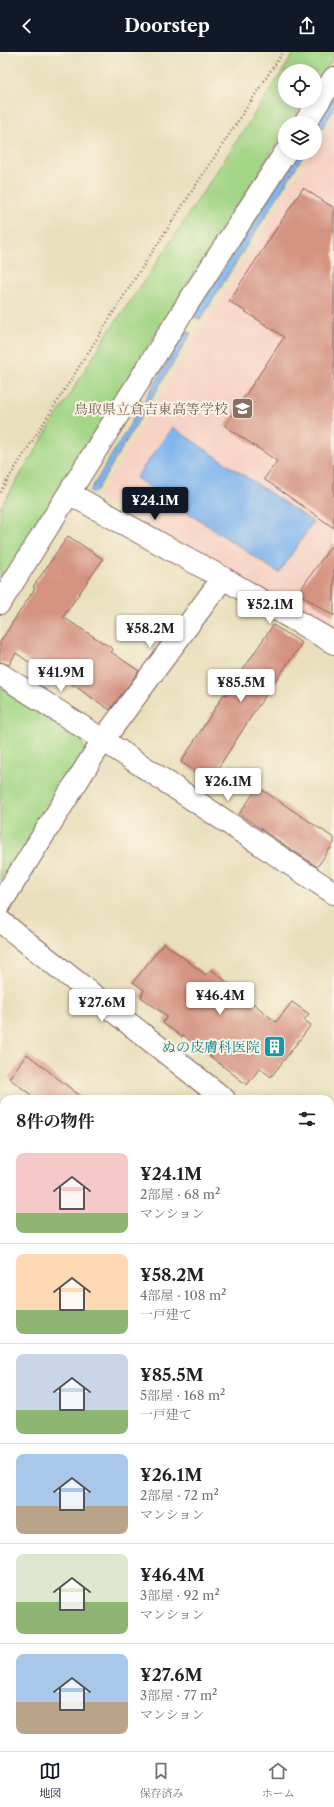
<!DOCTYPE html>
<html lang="ja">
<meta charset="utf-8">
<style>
body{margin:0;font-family:"Libre Caslon Text","Noto Serif JP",serif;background:#f2f2f2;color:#202124;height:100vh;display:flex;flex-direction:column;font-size:15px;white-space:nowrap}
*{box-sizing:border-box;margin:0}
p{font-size:13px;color:#757577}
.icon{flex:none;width:22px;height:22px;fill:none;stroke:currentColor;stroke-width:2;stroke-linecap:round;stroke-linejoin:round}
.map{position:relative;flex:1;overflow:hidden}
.side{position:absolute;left:0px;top:1043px;width:334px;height:656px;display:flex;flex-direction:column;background:#fff;border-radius:12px 12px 0 0;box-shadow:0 2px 10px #0003}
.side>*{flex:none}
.tools{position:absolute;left:278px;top:12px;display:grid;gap:8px}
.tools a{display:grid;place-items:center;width:44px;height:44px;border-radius:50%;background:#fff;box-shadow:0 2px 10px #0003;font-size:20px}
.price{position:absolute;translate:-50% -34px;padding:0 9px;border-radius:4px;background:#fff;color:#222;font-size:13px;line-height:26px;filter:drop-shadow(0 1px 2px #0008)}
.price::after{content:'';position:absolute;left:50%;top:24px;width:12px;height:9px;margin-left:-6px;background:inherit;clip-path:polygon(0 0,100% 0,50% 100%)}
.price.active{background:#111827;color:#fff}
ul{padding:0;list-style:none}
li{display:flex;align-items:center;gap:12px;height:100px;padding:0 16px}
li+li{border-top:1px solid #e0e0e0}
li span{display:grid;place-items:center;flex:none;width:112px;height:80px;border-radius:8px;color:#555}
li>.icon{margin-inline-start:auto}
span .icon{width:48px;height:48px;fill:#fffc;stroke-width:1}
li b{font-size:17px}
h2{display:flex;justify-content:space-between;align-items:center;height:48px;padding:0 16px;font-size:17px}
header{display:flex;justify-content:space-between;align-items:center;height:52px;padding:0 16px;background:#111827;color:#fff;font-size:18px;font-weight:800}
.tabs{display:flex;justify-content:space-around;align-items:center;height:56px;border-top:1px solid #e0e0e0;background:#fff;font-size:11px;color:#757577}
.tabs a{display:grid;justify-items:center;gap:2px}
.tabs .active{color:#111827}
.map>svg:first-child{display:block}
</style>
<header><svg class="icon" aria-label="back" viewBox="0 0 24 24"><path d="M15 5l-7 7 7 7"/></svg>Doorstep<svg class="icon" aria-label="share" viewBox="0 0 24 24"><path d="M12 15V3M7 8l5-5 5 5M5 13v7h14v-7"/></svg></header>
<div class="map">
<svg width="334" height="1699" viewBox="0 0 334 1699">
<rect width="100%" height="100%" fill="#fcf5e5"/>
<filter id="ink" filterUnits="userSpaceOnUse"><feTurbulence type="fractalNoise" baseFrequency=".025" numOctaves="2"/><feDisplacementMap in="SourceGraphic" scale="8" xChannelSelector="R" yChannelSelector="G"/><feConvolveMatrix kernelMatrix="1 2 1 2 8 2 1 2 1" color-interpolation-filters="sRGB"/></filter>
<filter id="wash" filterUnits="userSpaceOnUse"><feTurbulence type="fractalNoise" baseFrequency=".012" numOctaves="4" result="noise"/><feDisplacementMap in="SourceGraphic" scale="16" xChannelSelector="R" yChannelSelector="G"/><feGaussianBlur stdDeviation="0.9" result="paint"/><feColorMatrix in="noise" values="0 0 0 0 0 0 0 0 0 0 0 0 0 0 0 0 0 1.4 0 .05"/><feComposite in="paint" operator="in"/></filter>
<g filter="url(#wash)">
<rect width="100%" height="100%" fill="#e9dfbc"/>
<polygon fill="#f6d2c5" points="334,61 334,579 98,445 310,101 315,101 315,93"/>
<g fill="#a3d686" stroke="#767a58">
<polygon points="295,0 334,0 334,5 315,33 315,19 285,19 285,49 305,49 290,71 285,71 285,80 174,252 0,534 0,456 109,279 150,221"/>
<polygon points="0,634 81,687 86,703 28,792 0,830"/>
</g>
<g fill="#80b5ee" stroke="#656a8c">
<polygon points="334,43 334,57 322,76 315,72"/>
<polygon points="297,101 305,101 200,268 193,264"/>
<polygon points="186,279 191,281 95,441 90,439"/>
<polygon points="172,375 313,470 279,521 136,426"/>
</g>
<g id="blocks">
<g fill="#d49280">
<polygon points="303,136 334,156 334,476 264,427 277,409 225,374 284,285 229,249"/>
<polygon points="68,484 103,507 63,565 113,597 111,600 139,619 110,658 57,622 53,627 16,601 9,613 0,610 0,590 35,536 33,535"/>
<polygon points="334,490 334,564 298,541"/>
<polygon points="273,573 302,591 256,657 210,729 181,710 224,642 226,643"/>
<polygon points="258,735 334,786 334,791 317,815 239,762"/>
<polygon points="164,891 206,923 211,917 276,970 292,950 309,962 304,968 311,973 271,1025 260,1016 247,1033 183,983 182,985 163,971 167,964 141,945 144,938 133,930"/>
<polygon points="27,1002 84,1047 36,1047 9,1026"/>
</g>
</g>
</g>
<g filter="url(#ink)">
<use href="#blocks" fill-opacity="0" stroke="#82625e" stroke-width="1"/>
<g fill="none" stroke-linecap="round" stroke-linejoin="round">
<defs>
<g id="minor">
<polyline points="305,71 334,26"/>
<polyline points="70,442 223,526 334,591"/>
<polyline points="0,551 188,251 285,101"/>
<polyline points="0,622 103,688 334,841"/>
<polyline points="0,852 103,688 223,526"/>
<polyline points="0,869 224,1047"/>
<polyline points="330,1129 334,1132"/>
<polyline points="0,1175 4,1178"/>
<polyline points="330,1182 334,1177"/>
<polyline points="0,1484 4,1488"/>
<polyline points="0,1602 4,1597"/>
</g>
<g id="trunk">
<polyline points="330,1539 334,1534"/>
<polyline points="330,1589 334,1584"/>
<polyline points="206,1699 209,1695"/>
<polyline points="244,1699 247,1695"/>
</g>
</defs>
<use href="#minor" stroke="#82625e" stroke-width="24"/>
<use href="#trunk" stroke="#82625e" stroke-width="24"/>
<polyline stroke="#82625e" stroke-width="2.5" stroke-dasharray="1 3" stroke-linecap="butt" points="0,440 132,231 283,0"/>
<use href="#minor" stroke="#fff" stroke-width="22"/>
<use href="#trunk" stroke="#f9be6d" stroke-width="22"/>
</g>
</g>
<defs>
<symbol id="school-square" viewBox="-11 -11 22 22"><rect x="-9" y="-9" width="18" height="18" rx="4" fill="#8d6e63" stroke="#fcf5e5"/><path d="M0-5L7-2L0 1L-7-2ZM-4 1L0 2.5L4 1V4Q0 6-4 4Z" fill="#fff"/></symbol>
<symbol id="building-square" viewBox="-11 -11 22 22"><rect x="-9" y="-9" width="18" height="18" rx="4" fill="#0f9aa8" stroke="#fcf5e5"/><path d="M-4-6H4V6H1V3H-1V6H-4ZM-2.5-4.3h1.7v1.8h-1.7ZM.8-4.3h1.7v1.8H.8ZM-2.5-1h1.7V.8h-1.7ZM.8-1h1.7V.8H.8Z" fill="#fff"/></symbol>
</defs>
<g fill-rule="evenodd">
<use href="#school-square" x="230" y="344" width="25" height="25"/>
<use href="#building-square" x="262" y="982" width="25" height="25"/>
</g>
<g text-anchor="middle" stroke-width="4" stroke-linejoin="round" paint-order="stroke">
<g font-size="14" fill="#785e54" stroke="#fcf5e5" text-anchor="end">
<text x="228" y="362">鳥取県立倉吉東高等学校</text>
</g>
<g font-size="14" fill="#0d838f" stroke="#fcf5e5" text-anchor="end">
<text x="260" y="1000">ぬの皮膚科医院</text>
</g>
</g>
</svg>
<div class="tools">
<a><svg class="icon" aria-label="locate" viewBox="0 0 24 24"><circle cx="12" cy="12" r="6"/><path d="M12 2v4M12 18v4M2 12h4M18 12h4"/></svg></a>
<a><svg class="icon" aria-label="layers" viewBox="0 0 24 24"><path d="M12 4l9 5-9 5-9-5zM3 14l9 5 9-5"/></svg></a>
</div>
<b class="price active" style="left:155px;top:469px">¥24.1M</b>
<b class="price" style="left:270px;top:573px">¥52.1M</b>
<b class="price" style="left:150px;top:597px">¥58.2M</b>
<b class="price" style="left:61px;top:641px">¥41.9M</b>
<b class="price" style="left:241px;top:651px">¥85.5M</b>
<b class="price" style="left:228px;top:750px">¥26.1M</b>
<b class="price" style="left:220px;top:964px">¥46.4M</b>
<b class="price" style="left:102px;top:971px">¥27.6M</b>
<section class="side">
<h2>8件の物件<svg class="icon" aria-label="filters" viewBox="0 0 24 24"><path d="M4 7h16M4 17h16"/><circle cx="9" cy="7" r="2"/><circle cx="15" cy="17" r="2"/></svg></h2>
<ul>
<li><span style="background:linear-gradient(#f6c9c9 75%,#8fb573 0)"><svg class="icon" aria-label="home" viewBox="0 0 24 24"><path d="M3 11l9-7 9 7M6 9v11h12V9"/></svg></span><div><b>¥24.1M</b><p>2部屋 · 68 m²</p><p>マンション</p></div></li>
<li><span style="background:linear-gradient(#ffd9b3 70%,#8fb573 0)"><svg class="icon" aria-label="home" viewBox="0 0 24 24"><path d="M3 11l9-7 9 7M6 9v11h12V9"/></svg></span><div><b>¥58.2M</b><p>4部屋 · 108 m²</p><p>一戸建て</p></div></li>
<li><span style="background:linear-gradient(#c9d6e8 70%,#8fb573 0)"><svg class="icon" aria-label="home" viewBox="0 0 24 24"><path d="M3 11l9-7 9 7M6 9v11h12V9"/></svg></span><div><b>¥85.5M</b><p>5部屋 · 168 m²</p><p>一戸建て</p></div></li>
<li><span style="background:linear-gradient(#a9c7e8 65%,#b9a48a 0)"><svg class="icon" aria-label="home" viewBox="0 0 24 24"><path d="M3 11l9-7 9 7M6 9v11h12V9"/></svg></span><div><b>¥26.1M</b><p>2部屋 · 72 m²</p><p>マンション</p></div></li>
<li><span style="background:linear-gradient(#dfe7d0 60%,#8fb573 0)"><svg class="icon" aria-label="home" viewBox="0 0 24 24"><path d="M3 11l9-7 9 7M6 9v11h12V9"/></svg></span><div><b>¥46.4M</b><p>3部屋 · 92 m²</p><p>マンション</p></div></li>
<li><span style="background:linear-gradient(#a9c7e8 60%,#b9a48a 0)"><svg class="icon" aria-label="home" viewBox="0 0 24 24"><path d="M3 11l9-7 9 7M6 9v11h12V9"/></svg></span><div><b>¥27.6M</b><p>3部屋 · 77 m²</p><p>マンション</p></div></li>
</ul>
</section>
</div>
<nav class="tabs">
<a class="active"><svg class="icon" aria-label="map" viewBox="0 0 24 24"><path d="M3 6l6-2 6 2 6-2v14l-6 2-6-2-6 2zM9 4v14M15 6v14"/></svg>地図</a>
<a><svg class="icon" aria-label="saved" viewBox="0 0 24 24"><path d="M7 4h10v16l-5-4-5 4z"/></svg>保存済み</a>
<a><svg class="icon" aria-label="home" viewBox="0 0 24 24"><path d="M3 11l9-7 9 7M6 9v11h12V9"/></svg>ホーム</a>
</nav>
